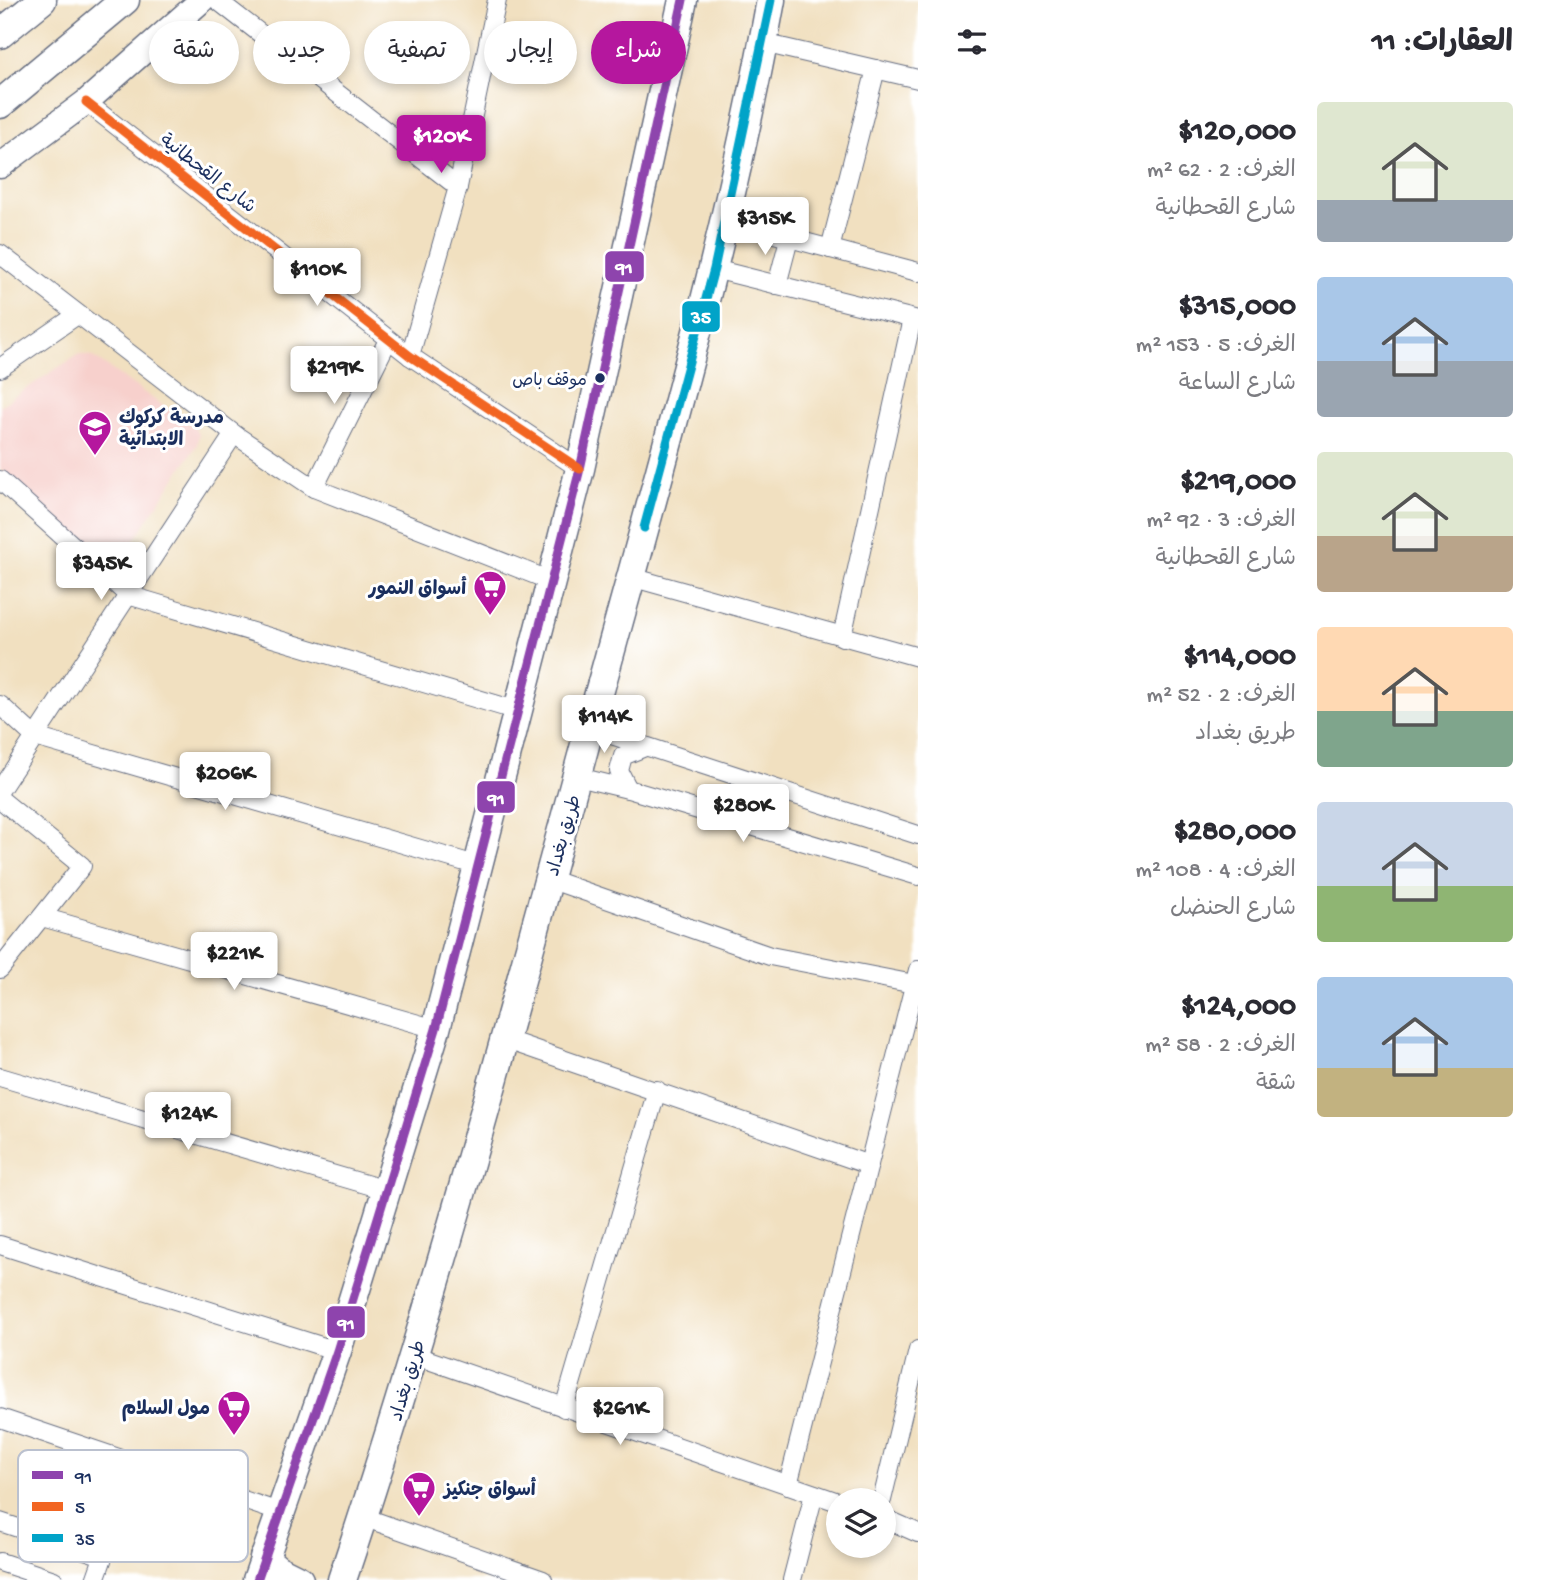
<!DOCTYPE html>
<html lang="ar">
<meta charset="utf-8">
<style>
body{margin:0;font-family:"Gochi Hand","Playpen Sans Arabic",sans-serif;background:#f2f2f3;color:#2b2b33;direction:rtl;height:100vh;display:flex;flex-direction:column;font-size:26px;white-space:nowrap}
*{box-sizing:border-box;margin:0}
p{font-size:23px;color:#7c7c81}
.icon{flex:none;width:38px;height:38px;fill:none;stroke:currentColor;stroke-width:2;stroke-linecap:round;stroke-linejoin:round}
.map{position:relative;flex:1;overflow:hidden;direction:ltr}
.sheet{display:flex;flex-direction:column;background:#fff;width:630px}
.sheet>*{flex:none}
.banner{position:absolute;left:21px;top:21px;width:665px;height:63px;direction:rtl;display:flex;gap:14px}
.buttons{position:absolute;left:826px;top:1488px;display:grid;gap:14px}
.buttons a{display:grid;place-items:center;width:70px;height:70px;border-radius:50%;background:#fff;box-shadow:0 4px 10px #0003;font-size:35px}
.price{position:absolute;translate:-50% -60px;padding:0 16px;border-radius:7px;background:#fff;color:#222;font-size:23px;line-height:46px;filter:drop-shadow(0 2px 4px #0008)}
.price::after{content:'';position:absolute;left:50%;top:42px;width:21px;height:16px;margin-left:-10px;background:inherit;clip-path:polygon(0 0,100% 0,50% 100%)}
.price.current{background:#b5179e;color:#fff}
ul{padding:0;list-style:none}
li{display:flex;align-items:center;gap:21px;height:175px;padding:0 35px}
li span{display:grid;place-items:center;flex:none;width:196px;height:140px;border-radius:7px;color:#555}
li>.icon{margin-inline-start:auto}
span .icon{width:84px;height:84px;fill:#fffc;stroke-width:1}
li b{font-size:30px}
h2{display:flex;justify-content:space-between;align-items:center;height:84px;padding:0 35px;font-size:30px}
.tag{padding:0 24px;border-radius:32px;background:#fff;box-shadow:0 4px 10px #0003;font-size:24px;line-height:63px}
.tag.current{background:#b5179e;color:#fff}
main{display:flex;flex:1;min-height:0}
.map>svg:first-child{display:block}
</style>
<main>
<section class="sheet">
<h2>العقارات: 11<svg class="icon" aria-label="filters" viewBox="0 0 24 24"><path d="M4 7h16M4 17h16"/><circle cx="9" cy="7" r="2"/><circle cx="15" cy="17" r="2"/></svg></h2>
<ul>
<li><span style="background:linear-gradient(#dfe7d0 70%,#9aa5b1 0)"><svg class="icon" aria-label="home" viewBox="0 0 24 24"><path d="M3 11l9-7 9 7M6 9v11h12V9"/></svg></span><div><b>$120,000</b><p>الغرف: 2 · 62 m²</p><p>شارع القحطانية</p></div></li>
<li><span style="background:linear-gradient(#a9c7e8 60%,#9aa5b1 0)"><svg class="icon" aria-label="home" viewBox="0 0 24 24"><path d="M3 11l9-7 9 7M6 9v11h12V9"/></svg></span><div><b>$315,000</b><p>الغرف: 5 · 153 m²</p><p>شارع الساعة</p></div></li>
<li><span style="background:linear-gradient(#dfe7d0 60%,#b9a48a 0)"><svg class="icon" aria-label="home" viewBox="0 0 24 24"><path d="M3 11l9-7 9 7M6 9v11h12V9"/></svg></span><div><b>$219,000</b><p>الغرف: 3 · 92 m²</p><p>شارع القحطانية</p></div></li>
<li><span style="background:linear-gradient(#ffd9b3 60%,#7fa58c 0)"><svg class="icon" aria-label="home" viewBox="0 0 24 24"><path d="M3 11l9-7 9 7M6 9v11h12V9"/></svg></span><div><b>$114,000</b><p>الغرف: 2 · 52 m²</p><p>طريق بغداد</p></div></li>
<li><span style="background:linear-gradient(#c9d6e8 60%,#8fb573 0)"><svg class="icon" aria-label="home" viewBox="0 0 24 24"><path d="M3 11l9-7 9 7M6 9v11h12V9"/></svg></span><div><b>$280,000</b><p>الغرف: 4 · 108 m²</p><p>شارع الحنضل</p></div></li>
<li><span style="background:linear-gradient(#a9c7e8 65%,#c2b280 0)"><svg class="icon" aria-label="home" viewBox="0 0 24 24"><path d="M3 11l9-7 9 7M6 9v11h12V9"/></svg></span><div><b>$124,000</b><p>الغرف: 2 · 58 m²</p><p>شقة</p></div></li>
</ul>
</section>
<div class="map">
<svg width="918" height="1580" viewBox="0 0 918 1580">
<rect width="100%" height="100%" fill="#fff"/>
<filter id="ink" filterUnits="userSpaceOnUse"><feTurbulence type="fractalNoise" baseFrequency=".0143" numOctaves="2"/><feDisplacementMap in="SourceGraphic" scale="14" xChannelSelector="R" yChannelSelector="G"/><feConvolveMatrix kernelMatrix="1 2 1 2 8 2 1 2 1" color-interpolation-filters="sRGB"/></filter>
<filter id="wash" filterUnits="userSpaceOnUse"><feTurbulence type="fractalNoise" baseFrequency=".00686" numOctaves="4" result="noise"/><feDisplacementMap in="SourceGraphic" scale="28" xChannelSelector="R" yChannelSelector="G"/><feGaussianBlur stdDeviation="1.57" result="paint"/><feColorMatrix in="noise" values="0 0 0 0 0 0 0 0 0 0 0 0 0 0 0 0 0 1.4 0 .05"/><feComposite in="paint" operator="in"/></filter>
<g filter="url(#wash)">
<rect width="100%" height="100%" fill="#f1e0c0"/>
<polygon fill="#f7d0cc" points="79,354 92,356 195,428 199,434 197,445 113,572 0,469 0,406"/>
</g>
<g filter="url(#ink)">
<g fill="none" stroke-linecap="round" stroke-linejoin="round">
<defs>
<g id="street">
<polyline points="217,0 458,187"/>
<polyline points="763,43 918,79"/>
<polyline points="86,102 410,356 580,469"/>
<polyline points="725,221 918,272"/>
<polyline points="830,249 876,69"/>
<polyline points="0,254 234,434 314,488 551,581"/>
<polyline points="714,269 918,320"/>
<polyline points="777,285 789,239"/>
<polyline points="410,356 458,187 497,0"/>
<polyline points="0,368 77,315"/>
<polyline points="0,480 128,595 518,711"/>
<polyline points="314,488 388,340"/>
<polyline points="631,577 918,657"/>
<polyline points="842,637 912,319"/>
<polyline points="0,705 35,737 479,866"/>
<polyline points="590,728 918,835"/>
<polyline points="578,777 628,789 918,876"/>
<polyline points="628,789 619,771 623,756 645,747"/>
<polyline points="0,790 234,434"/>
<polyline points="0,799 82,866 0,969"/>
<polyline points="549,879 770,956 914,984"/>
<polyline points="42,917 436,1029"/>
<polyline points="507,1040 869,1165"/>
<polyline points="0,1077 386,1190"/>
<polyline points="0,1245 337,1351"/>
<polyline points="414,1355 838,1502"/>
<polyline points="564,1408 657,1090"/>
<polyline points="0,1418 279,1512"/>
<polyline points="788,1485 918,970"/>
<polyline points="882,1500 918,1350"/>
<polyline points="363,1517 543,1580"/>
<polyline points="884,1518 918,1533"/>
<polyline points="0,1522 103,1556"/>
<polyline points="0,1562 54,1580"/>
<polyline points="95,1580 136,1465"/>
<polyline points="792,1580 814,1494"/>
</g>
<polyline id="secondary" points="0,166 86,102 202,0"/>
<g id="primary">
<polyline points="0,34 42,0"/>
<polyline points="0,104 125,0"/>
<polyline points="264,1558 277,1569 299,1580"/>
<polyline points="257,1580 337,1351 436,1029 580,469 683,0"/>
<path d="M 342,1580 C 437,1296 514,1007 592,719 C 657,481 727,243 771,0"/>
</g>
</defs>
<use href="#street" stroke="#666d80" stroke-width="20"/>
<use href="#secondary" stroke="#666d80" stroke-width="27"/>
<use href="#primary" stroke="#666d80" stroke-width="31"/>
<use href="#street" stroke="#fff" stroke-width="18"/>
<use href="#secondary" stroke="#fff" stroke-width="24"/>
<use href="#primary" stroke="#fff" stroke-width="28"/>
<defs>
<polyline id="bus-1" points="257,1580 337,1351 436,1029 580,469 683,0"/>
<polyline id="bus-2" points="86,102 410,356 580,469"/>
<polyline id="bus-3" points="644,528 714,269 771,0"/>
</defs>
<use href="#bus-1" stroke="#fff" stroke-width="14"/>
<use href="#bus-2" stroke="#fff" stroke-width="14"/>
<use href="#bus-3" stroke="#fff" stroke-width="14"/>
<use href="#bus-1" stroke="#8e44ad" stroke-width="9"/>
<use href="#bus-2" stroke="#f26522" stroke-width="9"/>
<use href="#bus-3" stroke="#01a3c8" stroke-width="9"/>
</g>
</g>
<defs>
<symbol id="school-pin" viewBox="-11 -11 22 30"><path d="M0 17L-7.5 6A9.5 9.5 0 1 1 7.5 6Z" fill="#b5179e" stroke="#fff"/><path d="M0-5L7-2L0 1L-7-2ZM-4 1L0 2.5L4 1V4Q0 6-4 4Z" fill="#fff"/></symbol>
<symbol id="supermarket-pin" viewBox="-11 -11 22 30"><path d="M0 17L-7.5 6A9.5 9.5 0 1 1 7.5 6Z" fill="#b5179e" stroke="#fff"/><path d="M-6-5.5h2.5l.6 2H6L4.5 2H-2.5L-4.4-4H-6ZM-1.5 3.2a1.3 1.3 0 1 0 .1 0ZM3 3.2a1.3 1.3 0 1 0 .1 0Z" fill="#fff"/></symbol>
</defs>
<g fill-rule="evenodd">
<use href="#school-pin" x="76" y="408" width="38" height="52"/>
<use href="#supermarket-pin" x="471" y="568" width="38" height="52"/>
<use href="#supermarket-pin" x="215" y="1388" width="38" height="52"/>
<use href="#supermarket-pin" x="400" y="1469" width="38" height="52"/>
</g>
<circle fill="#1b2f5e" stroke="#fff" stroke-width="2.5" cx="600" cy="378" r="6"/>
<g text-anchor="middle" stroke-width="6" stroke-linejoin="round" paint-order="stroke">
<g font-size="17" fill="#1b2f5e" stroke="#fff" text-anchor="end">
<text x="587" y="385">موقف باص</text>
</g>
<g font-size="19" fill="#1b2f5e" stroke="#fff">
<text transform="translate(209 172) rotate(38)" y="7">شارع القحطانية</text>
<text transform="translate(562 835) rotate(-74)" y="7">طريق بغداد</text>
<text transform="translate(406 1380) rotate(-73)" y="7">طريق بغداد</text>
</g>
<g font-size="19" font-weight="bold" fill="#1b2f5e" stroke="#fff" text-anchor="start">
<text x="119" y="423">مدرسة كركوك<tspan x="119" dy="22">الابتدائية</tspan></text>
<text x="466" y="594" text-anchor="end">أسواق النمور</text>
<text x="210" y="1414" text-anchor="end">مول السلام</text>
<text x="444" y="1495">أسواق جنكيز</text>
</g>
</g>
<rect x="18" y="1450" width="230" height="112" rx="10" fill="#fff" stroke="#bbc1cf" stroke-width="2"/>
<rect x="32" y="1471" width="31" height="8" fill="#8e44ad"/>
<rect x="32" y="1502" width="31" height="9" fill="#f26522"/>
<rect x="32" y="1534" width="31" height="8" fill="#01a3c8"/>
<g font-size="19" fill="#1b2f5e">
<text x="75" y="1482">91</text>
<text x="75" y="1513">5</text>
<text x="75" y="1545">35</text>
</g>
<g stroke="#fff" stroke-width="2.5">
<rect x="604" y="250" width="41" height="33" rx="7" fill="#8e44ad"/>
<rect x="681" y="300" width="40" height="33" rx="7" fill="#01a3c8"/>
<rect x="476" y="780" width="40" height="34" rx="7" fill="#8e44ad"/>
<rect x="326" y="1305" width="40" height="34" rx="7" fill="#8e44ad"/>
</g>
<g font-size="19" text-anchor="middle" font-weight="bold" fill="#fff">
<text x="624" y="273">91</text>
<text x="701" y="323">35</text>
<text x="496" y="804">91</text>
<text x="346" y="1329">91</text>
</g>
</svg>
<div class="buttons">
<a><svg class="icon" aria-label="layers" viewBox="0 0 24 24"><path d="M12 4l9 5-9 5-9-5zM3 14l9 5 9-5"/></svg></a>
</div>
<b class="price current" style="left:441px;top:175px">$120K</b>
<b class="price" style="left:765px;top:257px">$315K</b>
<b class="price" style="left:317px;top:308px">$110K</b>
<b class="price" style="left:334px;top:406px">$219K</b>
<b class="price" style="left:101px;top:602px">$345K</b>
<b class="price" style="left:604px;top:755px">$114K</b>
<b class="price" style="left:225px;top:812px">$206K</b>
<b class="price" style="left:743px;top:844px">$280K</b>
<b class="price" style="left:234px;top:992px">$221K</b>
<b class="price" style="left:188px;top:1152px">$124K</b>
<b class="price" style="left:620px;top:1447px">$261K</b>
<div class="banner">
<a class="tag current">شراء</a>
<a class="tag">إيجار</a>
<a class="tag">تصفية</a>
<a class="tag">جديد</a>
<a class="tag">شقة</a>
</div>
</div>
</main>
